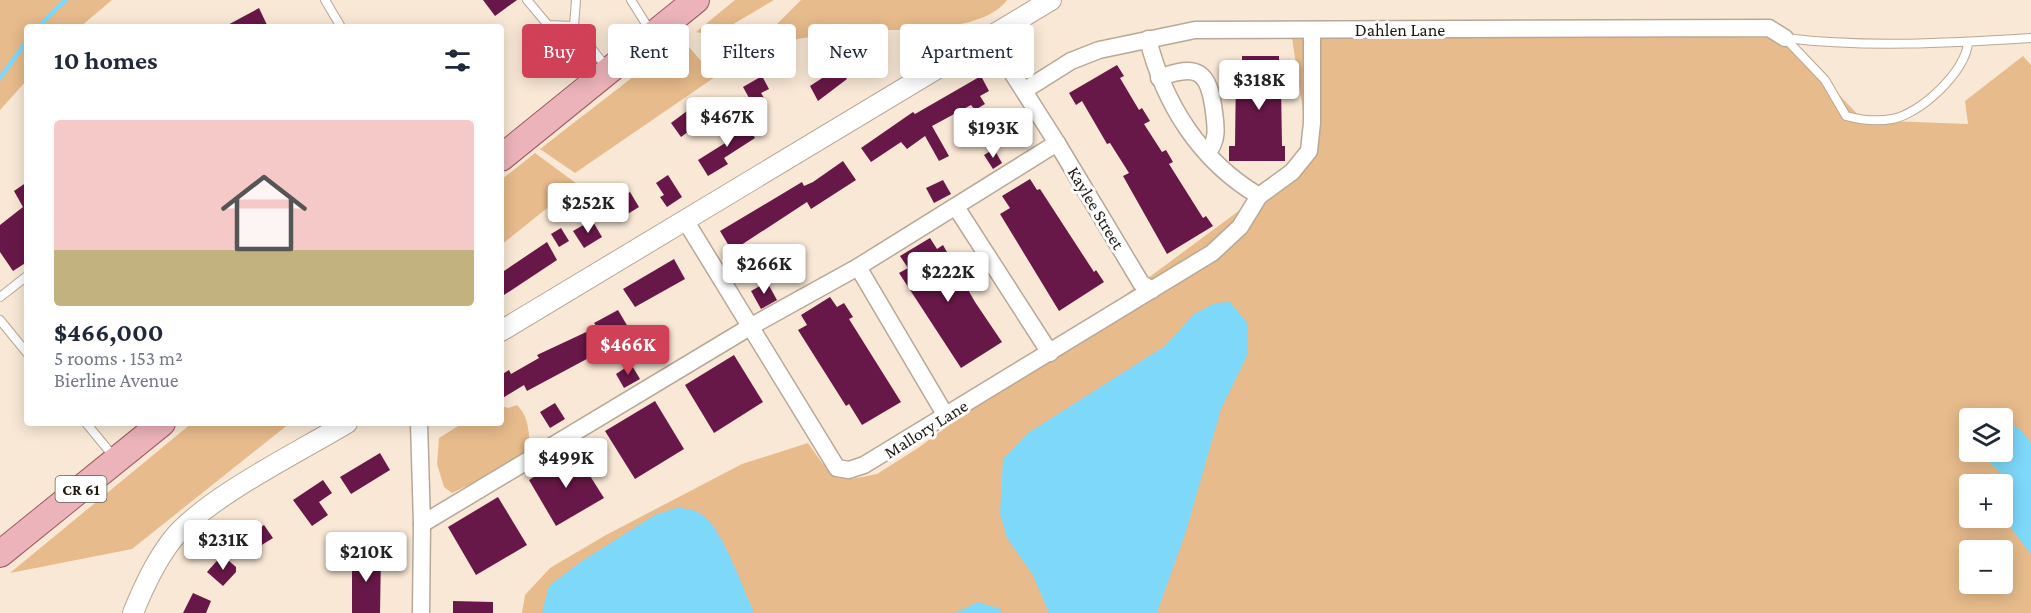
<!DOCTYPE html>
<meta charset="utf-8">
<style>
body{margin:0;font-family:"Crimson Pro",serif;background:#f6f6f7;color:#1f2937;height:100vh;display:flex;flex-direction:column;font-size:22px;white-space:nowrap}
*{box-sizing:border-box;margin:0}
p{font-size:20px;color:#747a83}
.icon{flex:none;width:33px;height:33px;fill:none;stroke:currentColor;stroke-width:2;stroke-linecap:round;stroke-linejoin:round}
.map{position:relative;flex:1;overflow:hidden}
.drawer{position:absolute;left:24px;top:24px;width:480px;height:402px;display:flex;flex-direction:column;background:#fff;border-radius:6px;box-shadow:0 3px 15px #0003}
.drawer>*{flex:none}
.banner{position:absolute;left:522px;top:24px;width:570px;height:54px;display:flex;gap:12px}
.controls{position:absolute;left:1959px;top:408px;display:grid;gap:12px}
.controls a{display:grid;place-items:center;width:54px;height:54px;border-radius:6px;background:#fff;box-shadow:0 3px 15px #0003;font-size:30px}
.price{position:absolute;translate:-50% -51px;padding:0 14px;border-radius:6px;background:#fff;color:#222;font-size:20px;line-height:39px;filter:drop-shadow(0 2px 3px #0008)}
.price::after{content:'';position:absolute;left:50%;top:36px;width:18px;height:14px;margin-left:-9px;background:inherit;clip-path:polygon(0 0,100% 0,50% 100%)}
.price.on{background:#d04056;color:#fff}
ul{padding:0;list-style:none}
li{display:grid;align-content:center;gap:12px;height:318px;padding:0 30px}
li span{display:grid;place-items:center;height:186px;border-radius:6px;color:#555}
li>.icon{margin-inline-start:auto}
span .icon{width:108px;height:108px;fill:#fffc;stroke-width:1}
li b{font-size:26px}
h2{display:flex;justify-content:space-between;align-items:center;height:72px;padding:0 30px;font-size:26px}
.tag{padding:0 21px;border-radius:6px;background:#fff;box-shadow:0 3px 15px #0003;font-size:21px;line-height:54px}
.tag.on{background:#d04056;color:#fff}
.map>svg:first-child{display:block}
</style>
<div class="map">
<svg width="2031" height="613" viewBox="0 0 2031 613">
<rect width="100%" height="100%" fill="#f9e8d6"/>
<g fill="#e7bb8b" fill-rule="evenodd">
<polygon points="0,0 112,0 80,27 27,27 27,80 0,110"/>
<polygon points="735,0 774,0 713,36 696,32"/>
<path d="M 801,0 L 1007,0 C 979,38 881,27 838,32 C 808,35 794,44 761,40 Z"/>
<path d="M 1291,31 L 1785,38 L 1863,120 L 1968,124 L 1965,101 L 2023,56 L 2031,65 L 2031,613 L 522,613 L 525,595 L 550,568 L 606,535 L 742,464 L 808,443 L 822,463 L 852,479 L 877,474 L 918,448 L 1259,196 L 1309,151 ZM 1970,418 L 2002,418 L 2002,452 L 1970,452 ZM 1970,484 L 2002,484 L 2002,518 L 1970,518 ZM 1970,550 L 2002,550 L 2002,584 L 1970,584 Z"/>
<polygon points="682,39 715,77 575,173 540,149"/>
<polygon points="535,153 577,184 501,245 501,180"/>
<path d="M 517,405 C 529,416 530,436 529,451 L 514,463 L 452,493 L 444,487 L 437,464 L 439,438 L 463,423 L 501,423 L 501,406 L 508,408 Z"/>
<polygon points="192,423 290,423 132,549 10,573"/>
</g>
<g fill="#7dd8fa">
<polygon points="1230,302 1248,324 1247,356 1221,409 1186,531 1157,613 1049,613 1033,575 1007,538 1000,513 1003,459 1028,433 1165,346 1194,314 1215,303"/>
<path d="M 1974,414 C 1997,414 2018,422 2031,443 L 2031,554 L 2007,523 C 2012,482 2008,473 1973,452 L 2002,452 L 2002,418 L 1970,418 L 1969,448 C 1960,436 1958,422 1974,414 Z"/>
<path d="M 676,508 C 687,508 697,510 706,518 C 722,531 745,592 754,613 L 542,613 L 549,586 L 582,561 L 655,515 Z"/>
<polygon points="978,602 1000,609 1002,613 955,613"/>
</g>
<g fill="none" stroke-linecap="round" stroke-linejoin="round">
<g stroke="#7dd8fa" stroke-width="4.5">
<polyline points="38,27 66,0"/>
<polyline points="0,78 27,41"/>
</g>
</g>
<g fill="#681848">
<polygon points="483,0 517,0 495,16"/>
<polygon points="259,8 268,27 224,27"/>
<polygon points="1242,56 1279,56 1279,70 1285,70 1285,86 1281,86 1282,146 1285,146 1285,161 1229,161 1229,146 1235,146 1236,70 1242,70"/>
<polygon points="1117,65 1124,76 1120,78 1139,110 1142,108 1150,121 1144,124 1162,152 1166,150 1173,162 1169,164 1203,218 1206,216 1213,226 1167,254 1123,176 1129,173 1110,143 1107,144 1082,101 1076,105 1069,93"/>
<polygon points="839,67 847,79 818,101 810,86"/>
<polygon points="762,76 769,89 761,93 764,98 753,105 743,87"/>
<polygon points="981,76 989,91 980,96 985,104 975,110 971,105 932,126 949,156 939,161 925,136 907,149 901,142 871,162 861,148 913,112 915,114"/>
<polygon points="687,111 697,125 681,137 671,123"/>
<polygon points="742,118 755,138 724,158 728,164 708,176 698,160 730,140 727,135 732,132 729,126"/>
<polygon points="994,149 1002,163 993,169 984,155"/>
<polygon points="843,161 856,180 811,209 807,202 732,251 720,231 802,182 804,186 813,182"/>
<polygon points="668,175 682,197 667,207 660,197 664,195 656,183"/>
<polygon points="1030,179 1037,190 1040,189 1094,272 1096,270 1104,282 1059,311 1000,214 1010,208 1002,196"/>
<polygon points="943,180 951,194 934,203 926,188"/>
<polygon points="27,182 27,262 13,271 0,252 0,225 23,207 14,191"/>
<polygon points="630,192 639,207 626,215 617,200"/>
<polygon points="592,220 602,237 584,248 573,231"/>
<polygon points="561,228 569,241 559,247 551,234"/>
<polygon points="930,238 937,249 943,245 975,302 1002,342 961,368 899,273 908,268 900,256"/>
<polygon points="547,242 557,260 501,297 501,273"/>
<polygon points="674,259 685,279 635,307 623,289"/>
<polygon points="767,282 777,300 761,309 751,291"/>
<polygon points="830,297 837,307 844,303 853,317 849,319 901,402 862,425 849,404 846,406 798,330 807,325 801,315"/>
<polygon points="618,310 628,327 606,340 611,346 527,391 524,385 501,399 501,375 509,370 511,374 539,358 537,355 597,327 594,323"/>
<polygon points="734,355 763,402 714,433 685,385"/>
<polygon points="631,364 640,379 624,388 616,374"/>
<polygon points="655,401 684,449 635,479 605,431"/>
<polygon points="555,403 565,419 550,428 540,412"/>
<polygon points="575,452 604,498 556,526 529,480"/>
<polygon points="380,453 390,470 351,494 340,477"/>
<polygon points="323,480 332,493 319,502 328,515 312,526 293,500"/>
<polygon points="498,497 527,545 476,575 448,527"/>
<polygon points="264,525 273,538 247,554 240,544 244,541 243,539"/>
<polygon points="352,552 381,553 380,613 352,613"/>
<polygon points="222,555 236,567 236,572 223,586 207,572"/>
<polygon points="193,593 211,601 206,613 183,613"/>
<polygon points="453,601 493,602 493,613 453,613"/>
</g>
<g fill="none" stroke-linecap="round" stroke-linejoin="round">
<defs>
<g id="service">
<polyline points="325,0 341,27"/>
<polyline points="527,0 548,25 574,26 607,68"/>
<polyline points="631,0 651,32"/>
<polyline points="574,26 576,0"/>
<path d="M 1785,38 L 1825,80 L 1846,116 C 1861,120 1876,122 1892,119 C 1919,115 1967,71 1968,42"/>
<path d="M 1785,38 C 1867,48 1949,43 2031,38"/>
<polyline points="0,297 27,276"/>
<polyline points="0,320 27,353"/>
<polyline points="86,423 114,457"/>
</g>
<g id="minor">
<polyline points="990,38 1057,143 1141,283 1152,290"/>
<path d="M 1148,39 C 1164,104 1200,161 1259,196"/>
<path d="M 1159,78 C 1198,63 1209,71 1214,112 C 1216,127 1218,140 1208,152"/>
<polyline points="1025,90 1071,61 1099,50 1195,30 1769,28 1785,38"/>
<polyline points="956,207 1050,353"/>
<polyline points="685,220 837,468 849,470 864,465 1212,253 1240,227 1259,196 1292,172 1309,151 1312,123 1312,31"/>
<polyline points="858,267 946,416"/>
<polyline points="419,423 422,524 421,613"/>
<polyline points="422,524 748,328 858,267 1057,143"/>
</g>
<g id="tertiary">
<polyline points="501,331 1051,0"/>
<path d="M 133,613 C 143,588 155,562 172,540 C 205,498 299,452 347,423"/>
</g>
<g id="primary">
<polyline points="501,158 696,0"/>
<polyline points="0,554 162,423"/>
</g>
</defs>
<use href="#service" stroke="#b8a897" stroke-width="10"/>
<use href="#minor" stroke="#b8a897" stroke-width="19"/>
<use href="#tertiary" stroke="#b8a897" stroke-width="22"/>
<use href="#primary" stroke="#9c5c61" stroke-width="28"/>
<use href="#service" stroke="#fff" stroke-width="8"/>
<use href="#minor" stroke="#fff" stroke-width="16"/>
<use href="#tertiary" stroke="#fff" stroke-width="20"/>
<use href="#primary" stroke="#ecb3ba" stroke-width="26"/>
</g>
<g text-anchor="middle" stroke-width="6" stroke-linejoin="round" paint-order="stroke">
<rect fill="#fff" stroke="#625e59" stroke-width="1.5" x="55.5" y="476" width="51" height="26" rx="4.5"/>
<g font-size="16" font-weight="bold" fill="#1f1912">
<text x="81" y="495">CR 61</text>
</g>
<g font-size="18" fill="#1f1912" stroke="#fff">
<text x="1400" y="36">Dahlen Lane</text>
<text transform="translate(1096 208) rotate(59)" y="6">Kaylee Street</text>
<text transform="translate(926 429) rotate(-32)" y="6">Mallory Lane</text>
</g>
</g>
</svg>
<div class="controls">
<a><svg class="icon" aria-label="layers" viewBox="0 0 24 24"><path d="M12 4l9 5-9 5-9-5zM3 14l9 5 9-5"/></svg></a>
<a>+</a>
<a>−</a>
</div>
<b class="price" style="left:1259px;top:111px">$318K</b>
<b class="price" style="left:727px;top:148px">$467K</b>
<b class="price" style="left:993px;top:159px">$193K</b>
<b class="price" style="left:588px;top:234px">$252K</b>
<b class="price" style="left:764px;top:295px">$266K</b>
<b class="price" style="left:948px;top:303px">$222K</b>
<b class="price on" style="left:628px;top:376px">$466K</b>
<b class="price" style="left:566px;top:489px">$499K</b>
<b class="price" style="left:223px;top:571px">$231K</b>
<b class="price" style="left:366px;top:583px">$210K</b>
<div class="banner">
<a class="tag on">Buy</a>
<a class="tag">Rent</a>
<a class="tag">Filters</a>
<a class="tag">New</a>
<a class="tag">Apartment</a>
</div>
<section class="drawer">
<h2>10 homes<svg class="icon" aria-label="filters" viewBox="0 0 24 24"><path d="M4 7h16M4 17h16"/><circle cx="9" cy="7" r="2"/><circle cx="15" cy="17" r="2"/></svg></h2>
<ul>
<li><span style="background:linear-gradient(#f6c9c9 70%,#c2b280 0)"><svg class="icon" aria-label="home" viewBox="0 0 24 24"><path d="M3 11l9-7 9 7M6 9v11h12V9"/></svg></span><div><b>$466,000</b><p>5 rooms · 153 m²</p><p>Bierline Avenue</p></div></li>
</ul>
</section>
</div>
